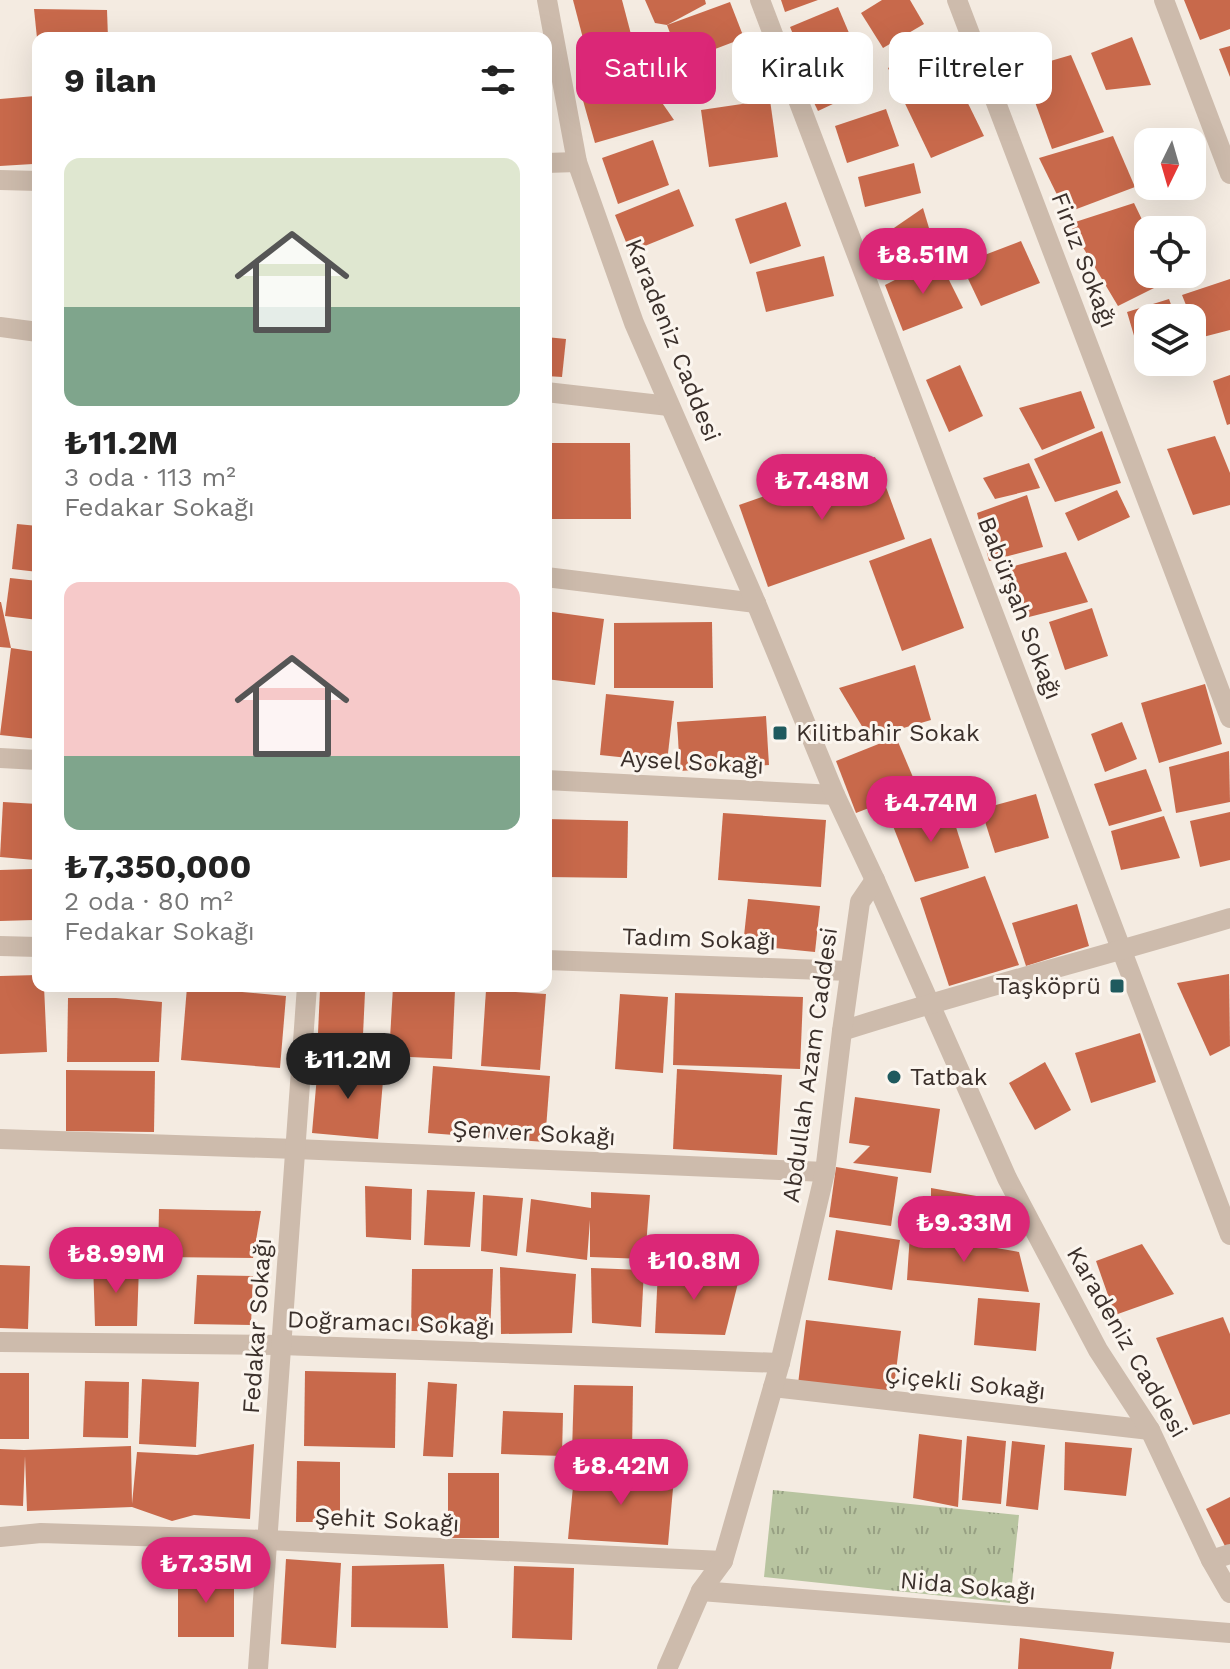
<!DOCTYPE html>
<html lang="tr">
<meta charset="utf-8">
<style>
body{margin:0;font-family:"Work Sans",sans-serif;background:#f6f6f6;color:#222;height:100vh;display:flex;flex-direction:column;font-size:30px;white-space:nowrap}
*{box-sizing:border-box;margin:0}
p{font-size:26px;color:#767676}
.icon{flex:none;width:44px;height:44px;fill:none;stroke:currentColor;stroke-width:2;stroke-linecap:round;stroke-linejoin:round}
.map{position:relative;flex:1;overflow:hidden}
.drawer{position:absolute;left:32px;top:32px;width:520px;height:960px;display:flex;flex-direction:column;background:#fff;border-radius:16px;box-shadow:0 8px 32px #0002}
.drawer>*{flex:none}
.banner{position:absolute;left:576px;top:32px;width:534px;height:72px;display:flex;gap:16px}
.needle{width:52px;rotate:185deg}
.controls{position:absolute;left:1134px;top:128px;display:grid;gap:16px}
.controls a{display:grid;place-items:center;width:72px;height:72px;border-radius:16px;background:#fff;box-shadow:0 8px 32px #0002;font-size:40px}
.price{position:absolute;translate:-50% -68px;padding:0 18px;border-radius:28px;background:#db2777;color:#fff;font-size:26px;line-height:52px;filter:drop-shadow(0 2px 4px #0008)}
.price::after{content:'';position:absolute;left:50%;top:48px;width:24px;height:18px;margin-left:-12px;background:inherit;clip-path:polygon(0 0,100% 0,50% 100%)}
.price.active{background:#222;color:#fff}
ul{padding:0;list-style:none}
li{display:grid;align-content:center;gap:16px;height:424px;padding:0 32px}
li span{display:grid;place-items:center;height:248px;border-radius:16px;color:#555}
li>.icon{margin-inline-start:auto}
span .icon{width:144px;height:144px;fill:#fffc;stroke-width:1}
li b{font-size:34px}
h2{display:flex;justify-content:space-between;align-items:center;height:96px;padding:0 32px;font-size:34px}
.chip{padding:0 28px;border-radius:16px;background:#fff;box-shadow:0 8px 32px #0002;font-size:28px;line-height:72px}
.chip.active{background:#db2777;color:#fff}
.map>svg:first-child{display:block}
</style>
<div class="map">
<svg width="1230" height="1669" viewBox="0 0 1230 1669">
<defs>
<pattern id="park-tufts" width="24" height="20" patternUnits="userSpaceOnUse" patternTransform="scale(2)"><rect width="24" height="20" fill="#b8c4a0"/><path d="M3 7l-1-3M5 7V3M7 7l1-3M15 17l-1-3M17 17v-4M19 17l1-3" fill="none" stroke="#97a083"/></pattern>
</defs>
<rect width="100%" height="100%" fill="#f4ebe1"/>
<polygon fill="url(#park-tufts)" points="773,1490 1019,1515 1010,1603 764,1577"/>
<g fill="#c8694b">
<polygon points="573,0 622,0 638,61 592,73"/>
<polygon points="645,0 705,0 706,4 667,25 655,23"/>
<polygon points="781,0 818,0 785,12"/>
<polygon points="882,0 910,0 924,24 883,48 861,13"/>
<polygon points="1184,0 1230,0 1230,29 1200,40"/>
<polygon points="730,2 744,38 681,62 667,25"/>
<polygon points="838,7 852,40 804,60 790,27"/>
<polygon points="34,9 107,10 108,38 37,38"/>
<polygon points="1132,37 1151,85 1106,90 1091,53"/>
<polygon points="938,42 984,136 931,158 888,68"/>
<polygon points="1230,46 1230,77 1219,49"/>
<polygon points="855,53 871,86 818,111 802,78"/>
<polygon points="1071,55 1104,132 1052,149 1023,69"/>
<polygon points="645,78 674,120 595,143 582,97"/>
<polygon points="35,96 33,164 0,166 0,99"/>
<polygon points="770,100 778,157 709,167 701,110"/>
<polygon points="886,109 899,146 847,163 835,126"/>
<polygon points="1113,136 1135,187 1066,213 1039,158"/>
<polygon points="653,140 669,185 618,204 602,158"/>
<polygon points="914,163 921,193 865,207 858,177"/>
<polygon points="679,189 694,226 630,252 615,215"/>
<polygon points="786,202 801,246 750,264 735,219"/>
<polygon points="1134,203 1148,232 1148,274 1169,274 1172,279 1118,306 1069,224"/>
<polygon points="923,208 938,258 885,274 875,241"/>
<polygon points="1021,241 1040,283 981,306 961,264"/>
<polygon points="824,256 834,296 766,312 756,272"/>
<polygon points="938,258 963,308 903,331 885,285"/>
<polygon points="1230,279 1230,330 1199,338 1182,295"/>
<polygon points="1169,299 1176,318 1148,318 1148,354 1140,356 1127,312"/>
<polygon points="546,337 566,339 562,377 546,376"/>
<polygon points="960,365 983,416 949,432 926,380"/>
<polygon points="1230,375 1230,424 1227,425 1213,381"/>
<polygon points="1081,391 1095,428 1042,450 1019,408"/>
<polygon points="1102,431 1121,483 1055,502 1034,459"/>
<polygon points="1215,436 1230,473 1230,505 1193,515 1167,449"/>
<polygon points="546,443 630,443 631,519 546,519"/>
<polygon points="875,457 905,539 768,587 739,505"/>
<polygon points="1029,463 1040,488 995,499 983,478"/>
<polygon points="1117,490 1130,517 1078,541 1065,513"/>
<polygon points="1027,495 1043,547 989,561 977,513"/>
<polygon points="17,524 38,526 38,572 12,569"/>
<polygon points="931,538 964,628 902,651 869,561"/>
<polygon points="1066,552 1088,602 1025,618 1003,569"/>
<polygon points="10,578 38,581 38,620 5,616"/>
<polygon points="0,602 1,602 11,648 38,652 38,739 0,735 11,648 0,647"/>
<polygon points="1092,608 1108,656 1065,670 1049,622"/>
<polygon points="546,611 604,619 595,685 546,679"/>
<polygon points="712,622 713,688 614,688 614,623"/>
<polygon points="915,665 931,720 869,738 839,688"/>
<polygon points="1205,684 1222,744 1159,763 1141,703"/>
<polygon points="606,694 674,701 667,762 600,755"/>
<polygon points="766,716 769,765 680,771 677,722"/>
<polygon points="1122,722 1137,759 1105,772 1091,734"/>
<polygon points="896,737 918,789 856,813 836,761"/>
<polygon points="1229,751 1230,802 1176,813 1169,767"/>
<polygon points="1146,769 1162,811 1109,826 1094,784"/>
<polygon points="1036,794 1049,838 995,853 981,809"/>
<polygon points="3,802 38,804 35,860 0,857"/>
<polygon points="949,805 969,868 915,882 891,821"/>
<polygon points="1230,812 1230,860 1200,867 1190,821"/>
<polygon points="723,813 826,820 821,887 718,880"/>
<polygon points="1164,816 1180,858 1121,870 1111,831"/>
<polygon points="546,819 628,821 627,878 546,877"/>
<polygon points="33,869 34,920 0,921 0,870"/>
<polygon points="985,876 1019,965 949,986 920,898"/>
<polygon points="748,899 820,906 815,952 743,945"/>
<polygon points="1077,904 1089,946 1026,966 1012,923"/>
<polygon points="1229,974 1230,1046 1210,1056 1177,983"/>
<polygon points="38,975 38,986 44,986 47,1052 0,1054 0,976"/>
<polygon points="187,987 286,996 280,1068 181,1060"/>
<polygon points="393,987 455,990 452,1059 389,1056"/>
<polygon points="320,990 365,992 362,1056 317,1055"/>
<polygon points="486,990 546,994 540,1070 481,1066"/>
<polygon points="675,993 803,997 800,1069 673,1065"/>
<polygon points="620,994 668,997 663,1073 615,1069"/>
<polygon points="68,998 116,998 162,1002 159,1062 67,1062"/>
<polygon points="1140,1033 1156,1082 1091,1103 1075,1053"/>
<polygon points="1045,1062 1071,1110 1035,1130 1009,1083"/>
<polygon points="318,1064 384,1069 378,1139 312,1133"/>
<polygon points="433,1066 550,1076 545,1142 428,1133"/>
<polygon points="677,1069 782,1075 777,1155 673,1149"/>
<polygon points="66,1070 155,1071 154,1132 66,1131"/>
<polygon points="855,1097 940,1109 931,1173 853,1163 870,1146 849,1143"/>
<polygon points="836,1167 898,1177 891,1226 829,1217"/>
<polygon points="365,1186 412,1189 411,1240 366,1237"/>
<polygon points="931,1188 982,1197 979,1238 931,1228"/>
<polygon points="427,1190 475,1192 470,1247 424,1245"/>
<polygon points="591,1192 650,1195 645,1259 590,1257 590,1220 587,1260 526,1252 531,1199 591,1208"/>
<polygon points="483,1195 523,1198 517,1256 481,1251"/>
<polygon points="159,1209 261,1211 253,1258 158,1257"/>
<polygon points="836,1230 900,1240 892,1290 828,1280"/>
<polygon points="910,1233 1019,1252 1029,1292 907,1280"/>
<polygon points="1142,1244 1174,1294 1115,1315 1096,1261"/>
<polygon points="93,1262 139,1266 137,1326 95,1326"/>
<polygon points="0,1265 30,1266 28,1329 0,1328"/>
<polygon points="500,1267 576,1274 572,1333 501,1334"/>
<polygon points="591,1268 644,1270 641,1327 592,1323"/>
<polygon points="412,1269 493,1269 490,1332 411,1331"/>
<polygon points="658,1270 740,1275 725,1335 655,1333"/>
<polygon points="197,1275 253,1276 251,1325 194,1324"/>
<polygon points="978,1298 1040,1303 1036,1351 974,1345"/>
<polygon points="1223,1317 1230,1334 1230,1414 1193,1425 1156,1338"/>
<polygon points="806,1320 901,1331 893,1395 798,1384"/>
<polygon points="305,1371 396,1373 395,1448 304,1446"/>
<rect x="0" y="1373" width="29" height="66"/>
<polygon points="142,1379 199,1382 196,1447 139,1444"/>
<polygon points="85,1381 129,1382 128,1438 83,1437"/>
<polygon points="428,1382 457,1384 453,1457 423,1456"/>
<polygon points="574,1385 633,1386 632,1454 572,1452"/>
<polygon points="503,1411 563,1413 562,1456 501,1454"/>
<polygon points="919,1434 962,1440 958,1507 913,1498"/>
<polygon points="967,1436 1006,1441 1001,1504 962,1500"/>
<polygon points="1012,1441 1045,1445 1038,1510 1006,1506"/>
<polygon points="1065,1442 1132,1448 1126,1496 1064,1490"/>
<polygon points="254,1444 250,1519 194,1515 172,1521 132,1507 27,1511 25,1456 23,1506 0,1505 0,1449 24,1450 131,1446 132,1504 137,1452 197,1455"/>
<polygon points="297,1461 340,1462 340,1522 296,1522"/>
<polygon points="575,1466 674,1477 668,1545 568,1539"/>
<rect x="448" y="1473" width="51" height="65"/>
<polygon points="1230,1497 1230,1546 1226,1548 1206,1509"/>
<polygon points="286,1559 341,1563 336,1648 281,1644"/>
<polygon points="444,1564 448,1628 351,1627 352,1566"/>
<polygon points="514,1566 574,1568 572,1640 512,1638"/>
<rect x="178" y="1573" width="56" height="64"/>
<polygon points="1020,1638 1114,1652 1111,1669 1018,1669"/>
</g>
<g fill="none" stroke-linecap="round" stroke-linejoin="round">
<g stroke="#cdbbac" stroke-width="20">
<polyline points="760,0 1230,1235"/>
<polyline points="957,0 1230,718"/>
<polyline points="1164,0 1230,174"/>
<polyline points="546,163 577,162"/>
<polyline points="0,180 38,181"/>
<polyline points="0,327 38,332"/>
<polyline points="546,392 669,406"/>
<polyline points="546,577 756,603"/>
<polyline points="0,758 38,760"/>
<polyline points="546,780 835,795"/>
<polyline points="0,946 38,947"/>
<polyline points="546,960 850,971"/>
<polyline points="0,1139 296,1149 825,1172"/>
<polyline points="0,1342 281,1345 780,1363"/>
<polyline points="773,1387 1150,1430"/>
<polyline points="0,1537 41,1533 267,1540 723,1561"/>
<polyline points="1211,1560 1230,1554"/>
<polyline points="701,1591 1230,1633"/>
<polyline points="258,1669 307,986"/>
</g>
<g stroke="#cdbbac" stroke-width="20">
<polyline points="547,0 577,162 634,323 756,603 835,795 875,880 1007,1178 1098,1350 1150,1430 1211,1560 1230,1593"/>
<path d="M 842,1031 C 970,990 1101,957 1230,918"/>
<polyline points="667,1669 701,1591 723,1561 780,1363 825,1172 842,1031 860,902 875,880"/>
</g>
</g>
<g fill="#1f5a5e" stroke="#fbf5ee" stroke-width="3">
<rect x="772" y="725" width="16" height="16" rx="4"/>
<rect x="1109" y="978" width="16" height="16" rx="4"/>
<circle cx="894" cy="1077" r="8"/>
</g>
<g text-anchor="middle" stroke-width="6" stroke-linejoin="round" paint-order="stroke">
<g font-size="24" fill="#3b302b" stroke="#fbf5ee">
<text transform="translate(1084 260) rotate(69)" y="8">Firuz Sokağı</text>
<text transform="translate(673 340) rotate(68)" y="8">Karadeniz Caddesi</text>
<text transform="translate(1020 608) rotate(69)" y="8">Babürşah Sokağı</text>
<text transform="translate(692 762) rotate(3)" y="8">Aysel Sokağı</text>
<text transform="translate(699 939) rotate(2)" y="8">Tadım Sokağı</text>
<text transform="translate(810 1065) rotate(-82)" y="8">Abdullah Azam Caddesi</text>
<text transform="translate(534 1133) rotate(3)" y="8">Şenver Sokağı</text>
<text transform="translate(391 1323) rotate(2)" y="8">Doğramacı Sokağı</text>
<text transform="translate(257 1326) rotate(-86)" y="8">Fedakar Sokağı</text>
<text transform="translate(1127 1342) rotate(60)" y="8">Karadeniz Caddesi</text>
<text transform="translate(965 1383) rotate(6)" y="8">Çiçekli Sokağı</text>
<text transform="translate(387 1520) rotate(3)" y="8">Şehit Sokağı</text>
<text transform="translate(968 1586) rotate(5)" y="8">Nida Sokağı</text>
</g>
<g font-size="24" fill="#3b302b" stroke="#fbf5ee" text-anchor="start">
<text x="796" y="741">Kilitbahir Sokak</text>
<text x="1101" y="994" text-anchor="end">Taşköprü</text>
<text x="910" y="1085">Tatbak</text>
</g>
</g>
</svg>
<div class="controls">
<a><svg class="needle" viewBox="-14 -14 28 28"><path d="M0-13l5 13h-10z" fill="#e53935"/><path d="M0 13l5-13h-10z" fill="#767676"/></svg></a>
<a><svg class="icon" aria-label="locate" viewBox="0 0 24 24"><circle cx="12" cy="12" r="6"/><path d="M12 2v4M12 18v4M2 12h4M18 12h4"/></svg></a>
<a><svg class="icon" aria-label="layers" viewBox="0 0 24 24"><path d="M12 4l9 5-9 5-9-5zM3 14l9 5 9-5"/></svg></a>
</div>
<b class="price" style="left:923px;top:296px">₺8.51M</b>
<b class="price" style="left:822px;top:522px">₺7.48M</b>
<b class="price" style="left:931px;top:844px">₺4.74M</b>
<b class="price active" style="left:348px;top:1101px">₺11.2M</b>
<b class="price" style="left:964px;top:1264px">₺9.33M</b>
<b class="price" style="left:116px;top:1295px">₺8.99M</b>
<b class="price" style="left:694px;top:1302px">₺10.8M</b>
<b class="price" style="left:621px;top:1507px">₺8.42M</b>
<b class="price" style="left:206px;top:1605px">₺7.35M</b>
<div class="banner">
<a class="chip active">Satılık</a>
<a class="chip">Kiralık</a>
<a class="chip">Filtreler</a>
</div>
<section class="drawer">
<h2>9 ilan<svg class="icon" aria-label="filters" viewBox="0 0 24 24"><path d="M4 7h16M4 17h16"/><circle cx="9" cy="7" r="2"/><circle cx="15" cy="17" r="2"/></svg></h2>
<ul>
<li><span style="background:linear-gradient(#dfe7d0 60%,#7fa58c 0)"><svg class="icon" aria-label="home" viewBox="0 0 24 24"><path d="M3 11l9-7 9 7M6 9v11h12V9"/></svg></span><div><b>₺11.2M</b><p>3 oda · 113 m²</p><p>Fedakar Sokağı</p></div></li>
<li><span style="background:linear-gradient(#f6c9c9 70%,#7fa58c 0)"><svg class="icon" aria-label="home" viewBox="0 0 24 24"><path d="M3 11l9-7 9 7M6 9v11h12V9"/></svg></span><div><b>₺7,350,000</b><p>2 oda · 80 m²</p><p>Fedakar Sokağı</p></div></li>
</ul>
</section>
</div>
